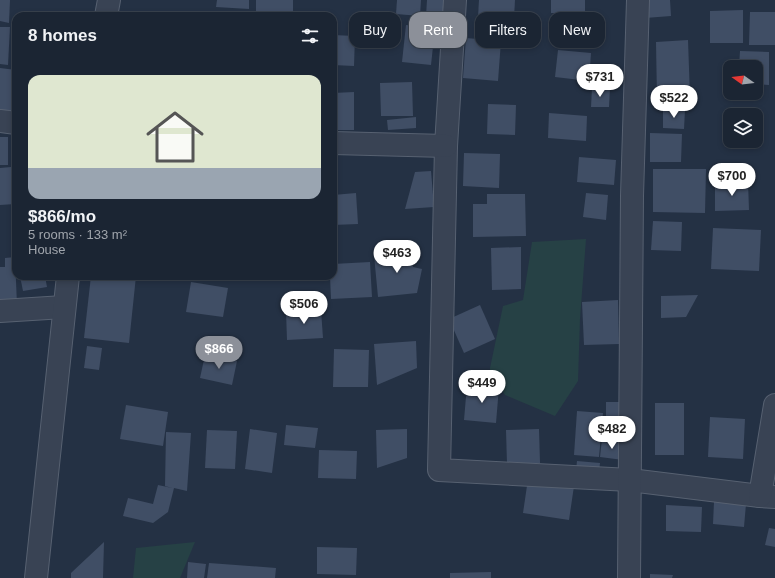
<!DOCTYPE html>
<meta charset="utf-8">
<style>
body{margin:0;font-family:Helvetica,sans-serif;background:#28313f;color:#f1f3f6;height:100vh;display:flex;flex-direction:column;font-size:15px;white-space:nowrap}
*{box-sizing:border-box;margin:0}
p{font-size:13px;color:#a0a5ac}
.icon{flex:none;width:22px;height:22px;fill:none;stroke:currentColor;stroke-width:2;stroke-linecap:round;stroke-linejoin:round}
.map{position:relative;flex:1;overflow:hidden}
.drawer{position:absolute;left:12px;top:12px;width:325px;height:268px;display:flex;flex-direction:column;background:#1b2533;border-radius:12px;box-shadow:0 2px 6px #0003,0 0 0 1px #39424e}
.drawer>*{flex:none}
.banner{position:absolute;left:349px;top:12px;width:366px;height:36px;display:flex;gap:8px}
.needle{width:26px;rotate:284deg}
.buttons{position:absolute;left:723px;top:60px;display:grid;gap:8px}
.buttons a{display:grid;place-items:center;width:40px;height:40px;border-radius:8px;background:#1b2533;box-shadow:0 2px 6px #0003,0 0 0 1px #39424e;font-size:20px}
.price{position:absolute;translate:-50% -34px;padding:0 9px;border-radius:14px;background:#fff;color:#222;font-size:13px;line-height:26px;filter:drop-shadow(0 1px 2px #0008)}
.price::after{content:'';position:absolute;left:50%;top:24px;width:12px;height:9px;margin-left:-6px;background:inherit;clip-path:polygon(0 0,100% 0,50% 100%)}
.price.selected{background:#8c9099;color:#fff}
ul{padding:0;list-style:none}
li{display:grid;align-content:center;gap:8px;height:212px;padding:0 16px}
li+li{border-top:1px solid #39424e}
li span{display:grid;place-items:center;height:124px;border-radius:12px;color:#555}
li>.icon{margin-inline-start:auto}
span .icon{width:72px;height:72px;fill:#fffc;stroke-width:1}
li b{font-size:17px}
h2{display:flex;justify-content:space-between;align-items:center;height:48px;padding:0 16px;font-size:17px}
.tag{padding:0 14px;border-radius:12px;background:#1b2533;box-shadow:0 2px 6px #0003,0 0 0 1px #39424e;font-size:14px;line-height:36px}
.tag.selected{background:#8c9099;color:#fff}
.map>svg:first-child{display:block}
</style>
<div class="map">
<svg width="775" height="578" viewBox="0 0 775 578">
<rect width="100%" height="100%" fill="#243144"/>
<g fill="#264145">
<polygon points="586,239 580,319 578,381 555,416 505,395 490,372 490,368 503,306 523,300 532,242"/>
<polygon points="195,542 180,578 133,578 136,548"/>
</g>
<g fill="#404e65">
<polygon points="0,0 10,0 9,23 0,21"/>
<polygon points="217,0 249,0 249,9 216,7"/>
<rect x="256" y="0" width="37" height="16"/>
<polygon points="397,0 421,0 420,16 396,14"/>
<polygon points="427,0 445,0 443,18 426,16"/>
<polygon points="479,0 515,0 514,18 478,17"/>
<rect x="551" y="0" width="34" height="13"/>
<polygon points="645,0 670,0 671,16 645,18"/>
<polygon points="743,10 743,43 710,43 710,11"/>
<polygon points="750,12 775,12 775,45 749,45"/>
<polygon points="425,19 450,21 449,46 437,45 438,26 424,26"/>
<polygon points="406,25 435,28 431,65 402,62"/>
<polygon points="0,27 10,27 8,65 0,64"/>
<polygon points="14,33 16,33 16,57 13,56"/>
<polygon points="333,35 355,36 354,66 333,65"/>
<polygon points="466,38 501,41 498,81 463,78"/>
<polygon points="688,40 690,97 657,99 656,42"/>
<polygon points="558,50 591,53 589,81 555,77"/>
<polygon points="740,51 769,52 769,85 756,84 756,67 739,67"/>
<polygon points="0,68 16,70 16,104 14,116 0,114"/>
<polygon points="412,82 413,116 381,116 380,83"/>
<polygon points="592,88 610,88 609,107 591,107"/>
<polygon points="354,92 354,130 333,130 333,93"/>
<polygon points="488,104 516,105 515,135 487,134"/>
<polygon points="663,110 685,110 684,129 663,128"/>
<polygon points="549,113 587,116 586,141 548,138"/>
<polygon points="416,117 416,128 388,130 387,120"/>
<polygon points="650,133 682,134 681,162 650,162"/>
<rect x="0" y="137" width="8" height="28"/>
<polygon points="464,153 500,154 499,188 463,186"/>
<polygon points="579,157 616,160 614,185 577,182"/>
<polygon points="11,167 15,204 0,205 0,168"/>
<polygon points="653,169 706,169 705,213 653,212"/>
<polygon points="431,171 434,207 405,209 415,172"/>
<polygon points="748,182 749,210 715,211 715,183"/>
<polygon points="356,193 358,224 333,225 333,195"/>
<polygon points="586,193 608,195 606,220 583,217"/>
<polygon points="487,194 525,194 526,236 473,237 473,204 487,204"/>
<polygon points="653,221 682,222 681,251 651,250"/>
<polygon points="713,228 761,230 759,271 711,269"/>
<polygon points="521,247 521,289 492,290 491,248"/>
<polygon points="412,251 413,267 422,269 417,293 378,297 374,255"/>
<polygon points="15,257 17,305 0,305 0,267 5,267 5,258"/>
<polygon points="370,262 372,297 331,299 330,276 333,276 333,264"/>
<polygon points="20,276 45,276 47,287 23,291"/>
<polygon points="91,276 136,276 129,343 84,338"/>
<polygon points="191,282 228,288 223,317 186,312"/>
<polygon points="698,295 686,317 661,318 661,296"/>
<polygon points="618,300 619,344 584,345 582,302"/>
<polygon points="480,305 495,339 464,353 449,319"/>
<polygon points="321,310 323,338 287,340 286,311"/>
<polygon points="416,341 417,368 377,385 374,344"/>
<polygon points="87,346 102,348 99,370 84,368"/>
<polygon points="334,349 369,350 368,387 333,387"/>
<polygon points="205,355 237,361 232,385 200,378"/>
<polygon points="467,385 499,387 496,423 464,420"/>
<rect x="606" y="402" width="16" height="30"/>
<rect x="655" y="403" width="29" height="52"/>
<polygon points="126,405 168,412 163,446 120,439"/>
<polygon points="577,411 603,413 599,457 574,455"/>
<polygon points="710,417 745,419 743,459 708,457"/>
<polygon points="286,425 318,428 315,448 284,445"/>
<polygon points="250,429 277,433 272,473 245,469"/>
<polygon points="407,429 407,458 377,468 376,430"/>
<polygon points="539,429 540,463 507,464 506,430"/>
<polygon points="207,430 237,431 235,469 205,468"/>
<polygon points="166,432 191,433 187,491 174,488 168,512 153,523 123,516 128,498 153,504 158,485 172,488 165,486"/>
<polygon points="602,439 625,442 623,460 600,457"/>
<polygon points="319,450 357,451 356,479 318,478"/>
<polygon points="577,461 600,463 599,472 576,470"/>
<polygon points="528,479 574,486 569,520 523,513"/>
<polygon points="714,502 746,504 744,527 713,524"/>
<polygon points="666,505 702,507 701,532 666,531"/>
<polygon points="769,528 775,529 775,547 765,545"/>
<polygon points="104,542 103,578 71,578 71,573"/>
<polygon points="317,547 357,548 356,575 317,574"/>
<polygon points="188,562 206,564 204,578 187,578"/>
<polygon points="209,563 276,568 275,578 207,578"/>
<polygon points="491,572 491,578 450,578 450,573"/>
<polygon points="650,574 673,575 672,578 650,578"/>
</g>
<g fill="none" stroke-linecap="round" stroke-linejoin="round">
<defs>
<g id="minor">
<polyline points="455,0 446,146 439,470 630,480 760,496 775,497"/>
<polyline points="106,16 109,0"/>
<polyline points="0,121 16,123"/>
<polyline points="333,143 446,146"/>
<polyline points="0,311 64,307"/>
<polyline points="760,496 775,405"/>
<polyline points="36,578 68,276"/>
<polyline points="629,578 632,196 638,0"/>
</g>
</defs>
<use href="#minor" stroke="#576171" stroke-width="24"/>
<use href="#minor" stroke="#394354" stroke-width="22"/>
</g>
</svg>
<div class="buttons">
<a><svg class="needle" viewBox="-14 -14 28 28"><path d="M0-13l5 13h-10z" fill="#e53935"/><path d="M0 13l5-13h-10z" fill="#a0a5ac"/></svg></a>
<a><svg class="icon" aria-label="layers" viewBox="0 0 24 24"><path d="M12 4l9 5-9 5-9-5zM3 14l9 5 9-5"/></svg></a>
</div>
<b class="price" style="left:600px;top:98px">$731</b>
<b class="price" style="left:674px;top:119px">$522</b>
<b class="price" style="left:732px;top:197px">$700</b>
<b class="price" style="left:397px;top:274px">$463</b>
<b class="price" style="left:304px;top:325px">$506</b>
<b class="price selected" style="left:219px;top:370px">$866</b>
<b class="price" style="left:482px;top:404px">$449</b>
<b class="price" style="left:612px;top:450px">$482</b>
<div class="banner">
<a class="tag">Buy</a>
<a class="tag selected">Rent</a>
<a class="tag">Filters</a>
<a class="tag">New</a>
</div>
<section class="drawer">
<h2>8 homes<svg class="icon" aria-label="filters" viewBox="0 0 24 24"><path d="M4 7h16M4 17h16"/><circle cx="9" cy="7" r="2"/><circle cx="15" cy="17" r="2"/></svg></h2>
<ul>
<li><span style="background:linear-gradient(#dfe7d0 75%,#9aa5b1 0)"><svg class="icon" aria-label="home" viewBox="0 0 24 24"><path d="M3 11l9-7 9 7M6 9v11h12V9"/></svg></span><div><b>$866/mo</b><p>5 rooms · 133 m²</p><p>House</p></div></li>
</ul>
</section>
</div>
